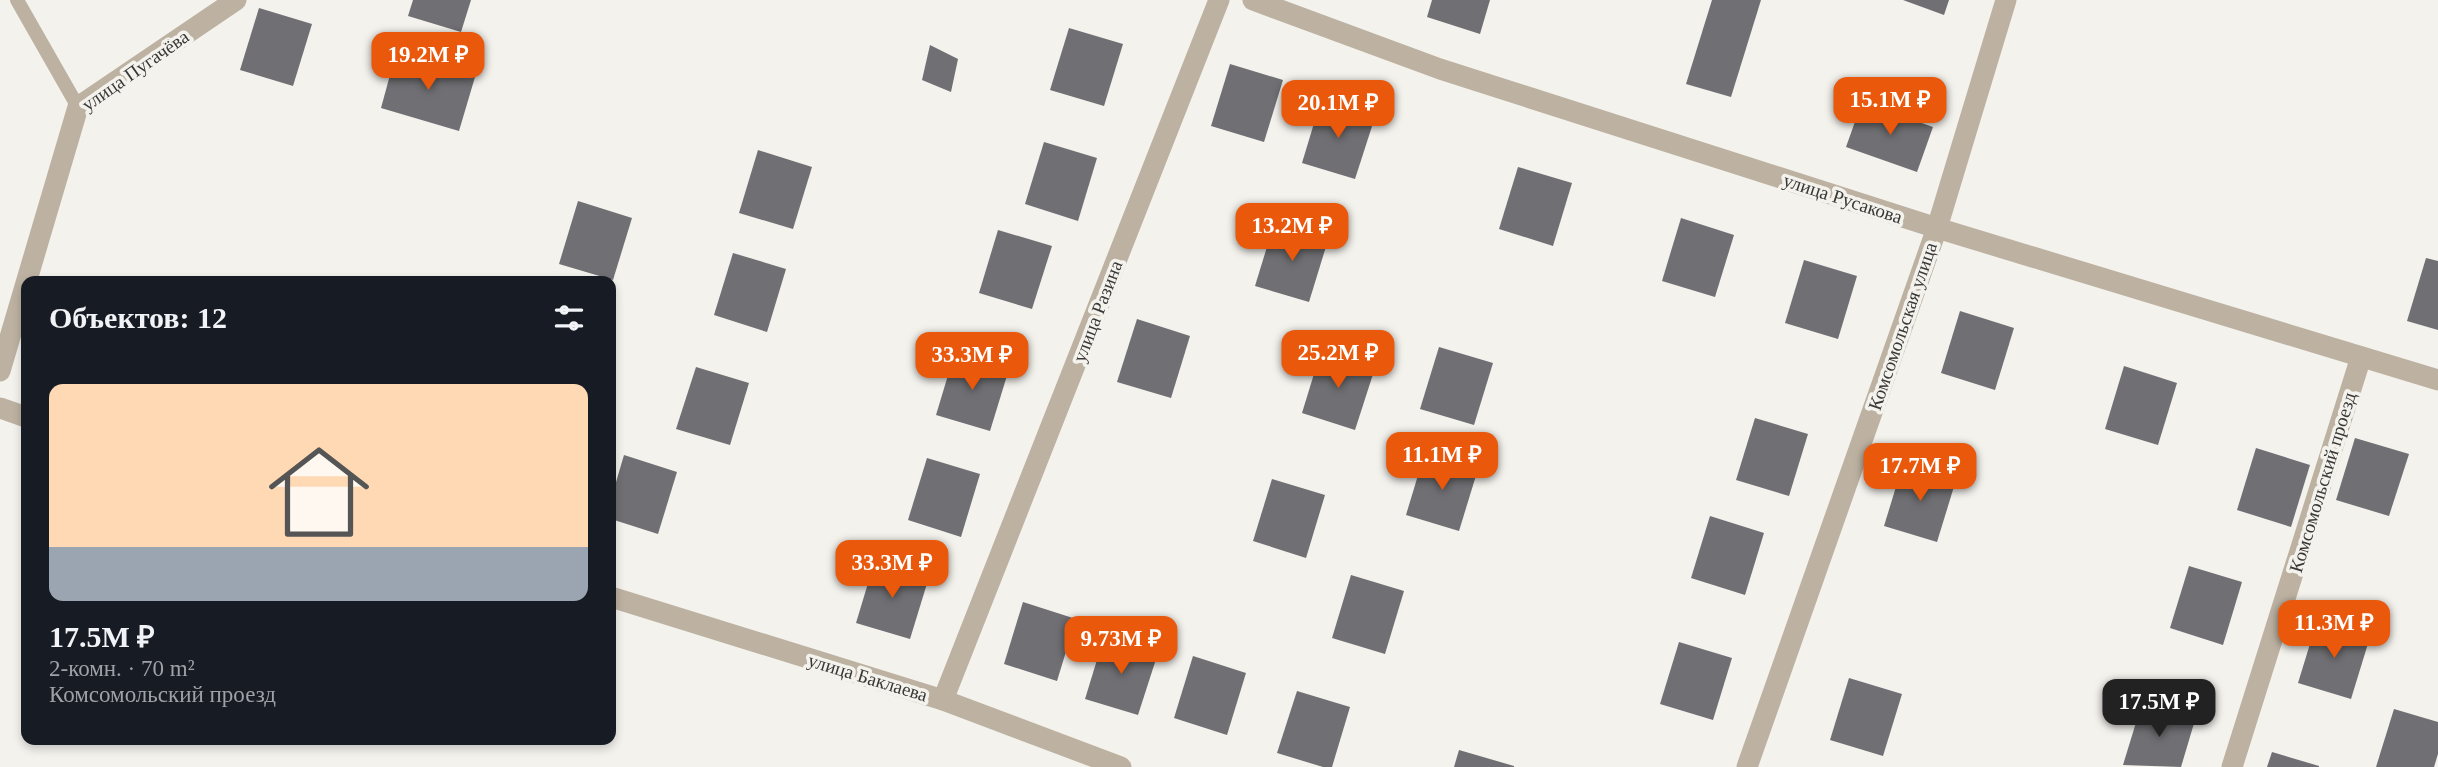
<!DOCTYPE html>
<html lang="ru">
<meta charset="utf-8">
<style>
body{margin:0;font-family:"Times New Roman",serif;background:#242831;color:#f1f3f6;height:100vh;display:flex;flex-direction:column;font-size:26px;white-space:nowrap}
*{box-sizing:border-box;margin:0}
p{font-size:23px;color:#9ea1a6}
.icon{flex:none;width:38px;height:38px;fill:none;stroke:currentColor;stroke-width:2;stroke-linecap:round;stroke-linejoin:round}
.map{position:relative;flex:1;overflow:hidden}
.drawer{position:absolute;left:21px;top:276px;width:595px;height:469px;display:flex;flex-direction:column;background:#171b24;border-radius:14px;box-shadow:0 4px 10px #0003}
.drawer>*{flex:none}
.price{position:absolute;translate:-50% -60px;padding:0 16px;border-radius:14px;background:#ea580c;color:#fff;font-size:23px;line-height:46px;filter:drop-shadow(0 2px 4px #0008)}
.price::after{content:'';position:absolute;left:50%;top:42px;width:21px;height:16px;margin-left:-10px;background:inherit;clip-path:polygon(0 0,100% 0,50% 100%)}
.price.current{background:#222;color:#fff}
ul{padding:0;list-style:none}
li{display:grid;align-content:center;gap:14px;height:371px;padding:0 28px}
li span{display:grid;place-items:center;height:217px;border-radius:14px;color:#555}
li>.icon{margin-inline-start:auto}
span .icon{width:126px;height:126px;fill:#fffc;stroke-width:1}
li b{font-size:30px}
h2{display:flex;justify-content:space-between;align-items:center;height:84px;padding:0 28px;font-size:30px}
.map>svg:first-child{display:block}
</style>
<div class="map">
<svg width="2438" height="767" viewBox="0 0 2438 767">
<rect width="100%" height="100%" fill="#f4f2ed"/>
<g fill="#706f73">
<polygon points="413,0 471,0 461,32 408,16"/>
<polygon points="1432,0 1490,0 1480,34 1427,17"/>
<polygon points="1712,0 1761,0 1731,97 1686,84"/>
<polygon points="1903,0 1949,0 1944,15"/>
<polygon points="259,8 312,24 293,86 240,70"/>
<polygon points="1069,28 1123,44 1104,106 1050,90"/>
<polygon points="930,45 958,59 951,92 922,80"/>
<polygon points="396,53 475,77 459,131 381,108"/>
<polygon points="1230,64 1283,80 1264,142 1211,126"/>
<polygon points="1321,100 1375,117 1355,179 1302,163"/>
<polygon points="1862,102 1933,127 1917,172 1846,147"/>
<polygon points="1044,142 1097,158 1078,221 1025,204"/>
<polygon points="758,150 812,167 793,229 739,213"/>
<polygon points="1518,167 1572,183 1553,246 1499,229"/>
<polygon points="578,201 632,218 613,280 559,264"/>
<polygon points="1681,218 1734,235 1715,297 1662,281"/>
<polygon points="1274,224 1328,240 1309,302 1255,286"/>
<polygon points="998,230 1052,246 1032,309 979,293"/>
<polygon points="733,253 786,269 767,332 714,315"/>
<polygon points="2426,258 2438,261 2438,330 2407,321"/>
<polygon points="1804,260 1857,276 1838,339 1785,323"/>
<polygon points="1960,311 2014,328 1995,390 1941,373"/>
<polygon points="1137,319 1190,336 1171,398 1117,382"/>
<polygon points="1439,347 1493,363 1474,425 1420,409"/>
<polygon points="1321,351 1375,368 1355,430 1302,413"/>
<polygon points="955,352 1009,369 990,431 936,415"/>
<polygon points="2124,366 2177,383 2158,445 2105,429"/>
<polygon points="696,367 749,383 730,445 676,429"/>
<polygon points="1755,418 1808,434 1789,496 1736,480"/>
<polygon points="2355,438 2409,454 2389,516 2336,500"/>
<polygon points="2256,448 2310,465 2291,527 2237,510"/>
<polygon points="1425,452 1478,469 1459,531 1406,515"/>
<polygon points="624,455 677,472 658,534 611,519 611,499"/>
<polygon points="927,458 980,474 961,537 908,520"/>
<polygon points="1903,464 1956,480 1937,542 1884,526"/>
<polygon points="1272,479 1325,495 1306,558 1253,541"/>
<polygon points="1710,516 1764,533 1745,595 1691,578"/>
<polygon points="875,560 929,577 910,639 856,623"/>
<polygon points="2189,566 2242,582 2223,645 2170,628"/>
<polygon points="1351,575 1404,591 1385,654 1332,638"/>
<polygon points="1023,602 1076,619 1057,681 1004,664"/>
<polygon points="2317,621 2370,637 2351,699 2298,683"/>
<polygon points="1104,637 1158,653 1138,715 1085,699"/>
<polygon points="1679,642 1732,658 1713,720 1660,704"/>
<polygon points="1193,656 1246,673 1227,735 1174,718"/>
<polygon points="1849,678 1902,694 1883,756 1830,740"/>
<polygon points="1297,691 1350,707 1332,767 1323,767 1277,753"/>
<polygon points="2142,703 2195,720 2181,767 2123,765"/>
<polygon points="2394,709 2438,722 2438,754 2434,767 2376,767"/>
<polygon points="1459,750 1514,766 1514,767 1454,767"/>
<polygon points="2272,752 2319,766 2319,767 2267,767"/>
</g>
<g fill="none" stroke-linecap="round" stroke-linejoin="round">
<polyline stroke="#bdb2a2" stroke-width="14" points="17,0 78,107"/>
<g stroke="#bdb2a2" stroke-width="21">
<polyline points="1253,0 1440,69 1937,228 2438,380"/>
<polyline points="0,371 78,107 236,0"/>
<polyline points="0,408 26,417"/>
<polyline points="611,597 943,700 1121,767"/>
<polyline points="943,700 1219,0"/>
<polyline points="1747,767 1937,228 2006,0"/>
<polyline points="2232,767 2361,357"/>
</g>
</g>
<g text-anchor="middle" stroke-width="7" stroke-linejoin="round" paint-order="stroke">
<g font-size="19" fill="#393836" stroke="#f4f2ed">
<text transform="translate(135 70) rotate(-35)" y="7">улица Пугачёва</text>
<text transform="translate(1843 198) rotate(18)" y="7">улица Русакова</text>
<text transform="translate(1097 311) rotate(-69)" y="7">улица Разина</text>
<text transform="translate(1902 326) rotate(-71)" y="7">Комсомольская улица</text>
<text transform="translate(2322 482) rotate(-73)" y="7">Комсомольский проезд</text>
<text transform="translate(868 677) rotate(17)" y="7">улица Баклаева</text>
</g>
</g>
</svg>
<b class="price" style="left:428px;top:92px">19.2M ₽</b>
<b class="price" style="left:1890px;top:137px">15.1M ₽</b>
<b class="price" style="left:1338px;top:140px">20.1M ₽</b>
<b class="price" style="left:1292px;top:263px">13.2M ₽</b>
<b class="price" style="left:1338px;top:390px">25.2M ₽</b>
<b class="price" style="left:972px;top:392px">33.3M ₽</b>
<b class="price" style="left:1442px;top:492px">11.1M ₽</b>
<b class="price" style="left:1920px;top:503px">17.7M ₽</b>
<b class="price" style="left:892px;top:600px">33.3M ₽</b>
<b class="price" style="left:2334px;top:660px">11.3M ₽</b>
<b class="price" style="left:1121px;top:676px">9.73M ₽</b>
<b class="price current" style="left:2159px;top:739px">17.5M ₽</b>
<section class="drawer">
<h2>Объектов: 12<svg class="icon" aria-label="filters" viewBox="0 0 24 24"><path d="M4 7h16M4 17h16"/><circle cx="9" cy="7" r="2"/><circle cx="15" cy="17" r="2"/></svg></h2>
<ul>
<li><span style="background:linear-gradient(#ffd9b3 75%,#9aa5b1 0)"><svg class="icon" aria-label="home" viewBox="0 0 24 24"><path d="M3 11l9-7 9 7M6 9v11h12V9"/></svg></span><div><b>17.5M ₽</b><p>2-комн. · 70 m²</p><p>Комсомольский проезд</p></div></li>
</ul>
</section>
</div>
